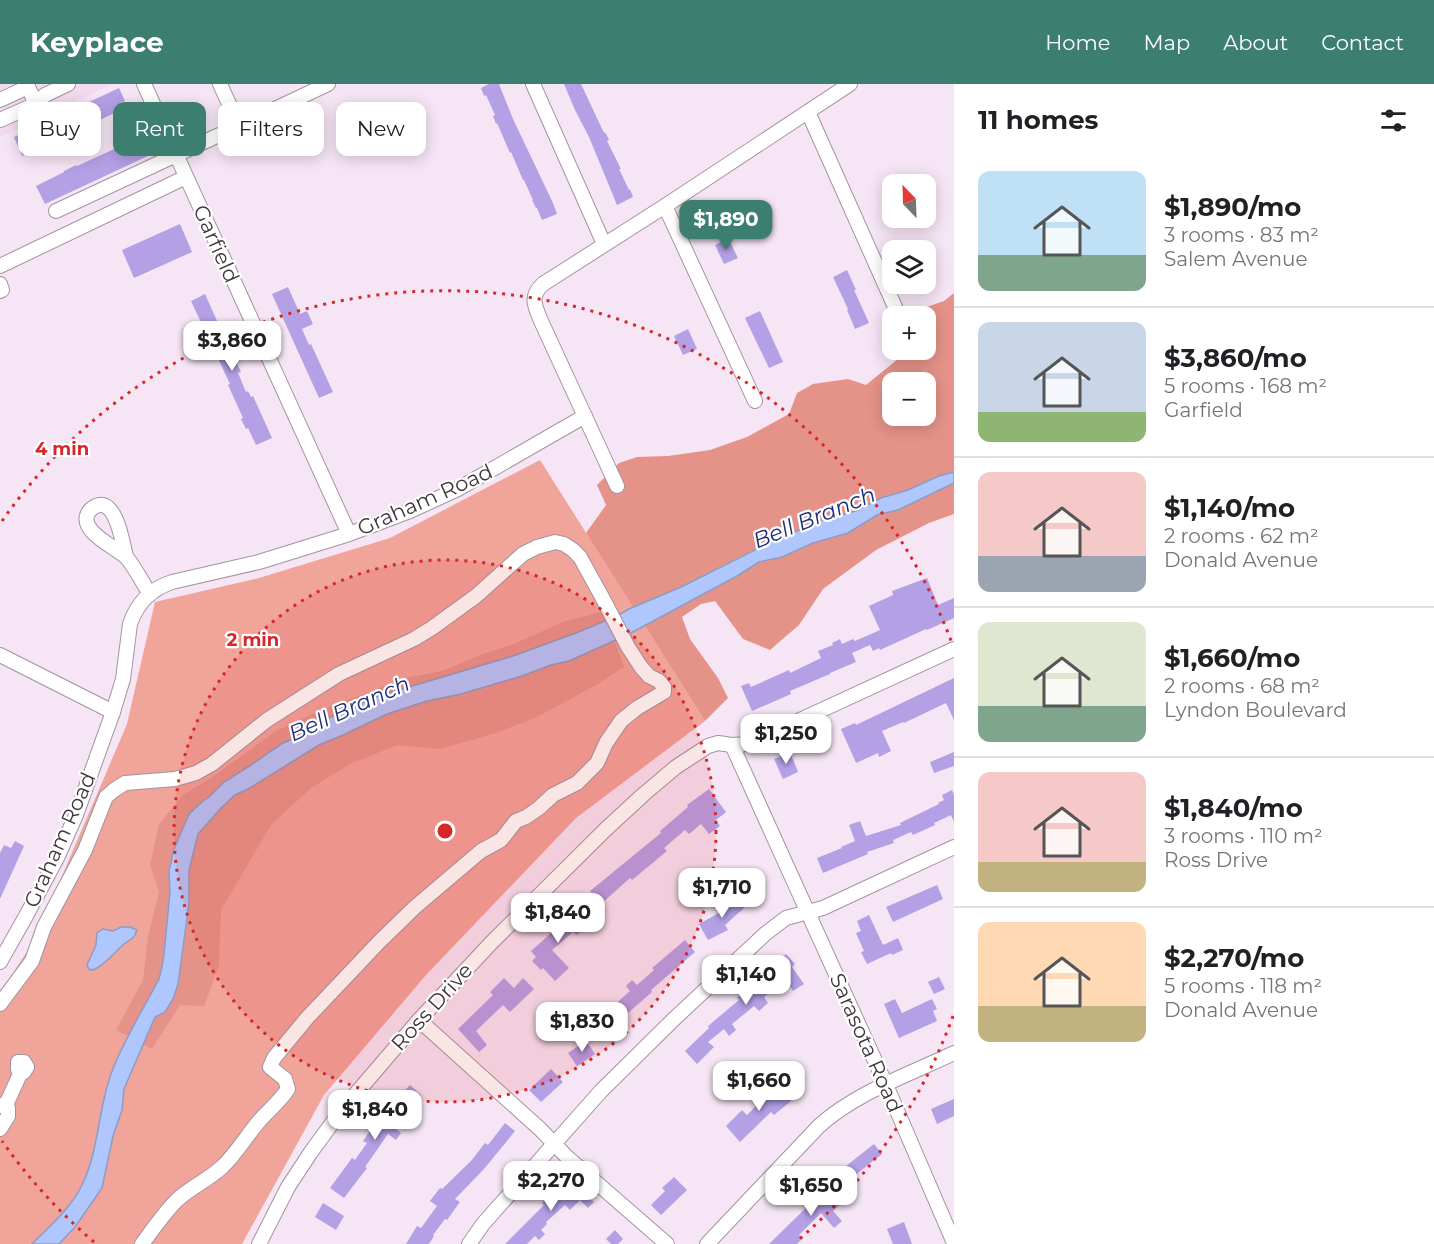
<!DOCTYPE html>
<meta charset="utf-8">
<style>
body{margin:0;font-family:Montserrat,sans-serif;background:#f2f2f2;color:#202124;height:100vh;display:flex;flex-direction:column;font-size:22px;white-space:nowrap}
*{box-sizing:border-box;margin:0}
p{font-size:20px;color:#757577}
.icon{flex:none;width:33px;height:33px;fill:none;stroke:currentColor;stroke-width:2;stroke-linecap:round;stroke-linejoin:round}
.map{position:relative;flex:1;overflow:hidden}
.side{display:flex;flex-direction:column;background:#fff;width:480px}
.side>*{flex:none}
.banner{position:absolute;left:18px;top:18px;width:570px;height:54px;display:flex;gap:12px}
.needle{width:39px;rotate:337deg}
.controls{position:absolute;left:882px;top:90px;display:grid;gap:12px}
.controls a{display:grid;place-items:center;width:54px;height:54px;border-radius:12px;background:#fff;box-shadow:0 3px 15px #0003;font-size:30px}
.price{position:absolute;translate:-50% -51px;padding:0 14px;border-radius:12px;background:#fff;color:#222;font-size:20px;line-height:39px;filter:drop-shadow(0 2px 3px #0008)}
.price::after{content:'';position:absolute;left:50%;top:36px;width:18px;height:14px;margin-left:-9px;background:inherit;clip-path:polygon(0 0,100% 0,50% 100%)}
.price.current{background:#3c7e6f;color:#fff}
ul{padding:0;list-style:none}
li{display:flex;align-items:center;gap:18px;height:150px;padding:0 24px}
li+li{border-top:2px solid #e0e0e0}
li span{display:grid;place-items:center;flex:none;width:168px;height:120px;border-radius:12px;color:#555}
li>.icon{margin-inline-start:auto}
span .icon{width:72px;height:72px;fill:#fffc;stroke-width:1}
li b{font-size:26px}
h2{display:flex;justify-content:space-between;align-items:center;height:72px;padding:0 24px;font-size:26px}
.pill{padding:0 21px;border-radius:12px;background:#fff;box-shadow:0 3px 15px #0003;font-size:21px;line-height:54px}
.pill.current{background:#3c7e6f;color:#fff}
header{display:flex;align-items:center;gap:36px;box-sizing:border-box;height:84px;padding:0 30px;background:#3c7e6f;color:#fff}
header strong{font-size:28px}
nav{display:flex;gap:33px;margin-inline-start:auto;font-size:21px}
main{display:flex;flex:1;min-height:0}
.map>svg:first-child{display:block}
</style>
<header>
<strong>Keyplace</strong>
<nav><a>Home</a><a>Map</a><a>About</a><a>Contact</a></nav>
</header>
<main>
<div class="map">
<svg width="954" height="1160" viewBox="0 0 954 1160">
<rect width="100%" height="100%" fill="#f6e5f5"/>
<polygon fill="#f2daf0" points="0,0 113,0 0,53"/>
<polygon fill="#f1a49a" points="540,376 705,637 576,734 426,891 324,1011 242,1160 0,1160 0,909 28,866 44,834 127,640 155,518 259,494 390,454"/>
<g fill="#e59389" fill-rule="evenodd">
<path d="M 954,209 L 954,430 L 929,439 L 876,466 L 823,505 L 799,541 L 770,566 L 743,555 L 715,517 L 701,520 L 682,533 L 690,555 L 718,594 L 728,614 L 705,637 L 586,449 L 606,421 L 597,401 L 619,379 L 637,373 L 668,372 L 710,366 L 747,353 L 789,330 L 797,309 L 813,300 L 848,295 L 866,301 L 909,266 L 926,266 L 926,232 L 916,232 L 918,226 L 944,217 ZM 892,298 L 926,298 L 926,332 L 892,332 Z"/>
<polygon points="604,527 624,583 598,600 537,633 493,650 439,665 397,661 350,680 311,704 271,741 221,826 219,882 204,922 180,921 152,965 116,946 143,896 148,852 159,808 150,781 159,740 183,711 211,694 276,647 328,623 410,593 442,587 483,570 514,560 563,538"/>
</g>
<g fill="#b0c7fd" stroke="#8e9cc3" stroke-width="1.5">
<path d="M 954,388 L 954,399 L 898,426 L 877,431 L 848,449 L 813,459 L 782,473 L 759,478 L 737,492 L 629,550 L 569,577 L 551,581 L 522,592 L 461,610 L 427,617 L 387,630 L 343,651 L 319,661 L 248,705 L 235,711 L 221,724 L 198,750 L 189,786 L 189,819 L 178,900 L 173,915 L 165,928 L 155,933 L 124,1005 L 122,1026 L 113,1052 L 102,1104 L 75,1143 L 59,1160 L 32,1160 C 50,1142 71,1124 82,1101 C 99,1066 98,1026 111,990 C 123,957 143,926 159,895 L 162,883 L 164,870 L 170,808 L 169,787 L 174,765 L 189,730 L 203,717 L 209,713 L 224,698 L 251,681 L 283,659 L 297,653 L 309,643 L 375,613 L 513,572 L 576,549 L 617,532 L 629,525 L 681,503 L 765,461 L 822,436 L 856,427 L 881,414 L 908,406 L 939,392 Z"/>
<path d="M 121,843 L 130,843 L 137,846 C 136,847 136,849 135,851 C 133,855 127,857 124,860 C 114,869 105,881 93,886 L 89,885 L 87,881 L 96,861 L 97,849 L 103,845 L 113,847 Z"/>
</g>
<g fill="#b4a0e5">
<polygon points="489,0 499,0 513,35 553,119 557,130 542,136 537,124 536,124 532,116 533,116 524,96 523,96 511,68 510,69 497,39 496,40 493,32 495,31 486,11 484,12 481,4"/>
<polygon points="564,0 581,0 604,49 605,48 609,56 607,57 621,85 619,85 629,106 630,105 633,113 617,121 589,53 575,26"/>
<polygon points="119,4 125,17 120,19 123,25 64,53 64,54 52,60 51,58 22,72 14,53"/>
<polygon points="136,55 139,60 144,58 150,71 45,120 36,102 64,88 64,87 76,81 77,82"/>
<polygon points="180,140 192,168 134,194 122,166"/>
<polygon points="728,154 738,174 724,180 715,161"/>
<polygon points="847,186 856,206 854,206 869,239 855,245 847,226 848,225 833,193"/>
<polygon points="288,203 300,230 307,227 313,240 302,245 309,261 311,260 333,308 319,314 272,210"/>
<polygon points="205,210 218,239 220,239 226,252 224,253 241,288 238,289 246,308 248,307 251,313 253,312 272,354 256,361 248,344 246,345 241,335 243,334 228,301 230,300 191,217"/>
<polygon points="760,227 783,278 769,284 745,234"/>
<polygon points="688,245 697,265 683,271 674,252"/>
<polygon points="927,494 938,521 954,514 954,534 927,546 926,545 880,566 879,564 873,567 870,561 852,569 856,578 830,589 830,590 790,607 791,610 752,627 741,602 749,599 751,603 789,586 790,589 821,574 818,567 833,561 832,559 840,555 842,560 853,555 855,557 880,546 869,522 893,511 892,507"/>
<polygon points="954,594 954,636 946,619 904,639 903,638 882,647 891,667 879,673 878,669 856,679 841,645 855,639 856,641"/>
<polygon points="790,668 798,688 783,695 774,675"/>
<polygon points="954,668 954,682 934,689 930,678"/>
<polygon points="709,705 726,728 716,736 720,742 709,750 701,740 689,750 685,746 664,764 667,767 632,796 630,794 601,820 590,807 661,749 660,747 688,723 687,721"/>
<polygon points="952,706 954,711 954,738 951,731 934,739 935,741 913,751 911,748 893,756 894,759 867,768 868,770 823,789 817,774 842,764 841,763 855,757 849,741 860,737 866,752 901,741 900,739 939,720 938,719 944,716 942,711"/>
<polygon points="15,757 24,762 0,815 0,769 4,761 11,764"/>
<polygon points="937,801 943,815 893,838 886,823"/>
<polygon points="735,811 745,823 725,841 728,846 708,856 699,840 726,825 723,822"/>
<polygon points="574,822 590,840 577,851 573,848 552,866 569,884 555,897 543,884 541,886 532,877 536,873 531,867 567,835 564,832"/>
<polygon points="869,831 883,861 898,854 903,866 892,871 891,869 867,880 861,868 864,867 856,849 861,847 857,837"/>
<polygon points="685,856 695,868 651,906 652,908 628,929 626,928 602,951 583,931 594,921 603,931 630,907 626,902 632,896 637,901 654,886 652,884"/>
<polygon points="786,870 795,880 792,883 804,900 793,907 785,895 764,913 768,919 759,927 754,922 732,940 736,946 729,952 724,945 708,958 714,963 697,980 685,967 709,944 708,942 739,916 737,914 754,900 757,904 772,891 768,887"/>
<polygon points="939,893 945,905 934,910 928,898"/>
<polygon points="504,894 514,904 523,894 534,905 510,928 503,921 476,947 487,961 479,968 458,945 493,911 490,908"/>
<polygon points="895,915 902,929 932,915 937,925 933,927 937,937 899,954 884,920"/>
<polygon points="586,957 595,970 577,982 568,969"/>
<polygon points="551,985 563,998 541,1018 529,1006"/>
<polygon points="777,999 791,1017 774,1031 771,1028 740,1058 726,1042 742,1026 747,1031 762,1016 759,1012"/>
<polygon points="410,1001 421,1011 392,1042 401,1049 396,1056 388,1050 365,1083 367,1084 344,1114 330,1104 352,1074 355,1076 367,1059 363,1057 381,1031"/>
<polygon points="954,1015 954,1032 937,1040 931,1025"/>
<polygon points="505,1039 515,1047 484,1085 455,1115 460,1118 447,1136 445,1135 433,1151 434,1152 429,1160 406,1160 417,1142 421,1144 437,1122 430,1117 440,1104 442,1105 471,1077 485,1059 488,1061"/>
<polygon points="874,1060 882,1070 849,1096 841,1086"/>
<polygon points="674,1093 687,1106 661,1131 651,1121 665,1107 662,1104"/>
<polygon points="571,1095 594,1118 588,1124 580,1116 570,1126 565,1121 546,1138 547,1140 541,1146 545,1150 539,1156 535,1152 527,1160 505,1160 544,1121 542,1119 554,1107 553,1106 559,1099 563,1103"/>
<polygon points="824,1102 833,1112 836,1108 844,1117 833,1127 842,1137 834,1144 821,1129 799,1151 803,1154 797,1160 769,1160 811,1119 808,1116"/>
<polygon points="323,1119 344,1132 336,1146 315,1133"/>
<polygon points="904,1138 912,1160 893,1160 887,1145"/>
<polygon points="615,1146 623,1155 618,1160 611,1160 606,1155"/>
</g>
<g fill="none" stroke-linecap="round" stroke-linejoin="round">
<defs>
<g id="minor">
<polyline points="144,0 349,450"/>
<polyline points="220,0 239,42 328,0"/>
<polyline points="533,0 604,160"/>
<polyline points="0,16 28,3 36,20"/>
<polyline points="808,28 899,232"/>
<polyline points="0,36 36,20 45,11 68,0"/>
<polyline points="665,122 755,317"/>
<polyline points="56,127 219,51"/>
<polyline points="0,182 186,93"/>
<polyline points="0,200 2,206 0,207"/>
<path d="M 617,402 L 541,237 C 535,222 529,213 543,200 L 665,122 L 850,0"/>
<path d="M 126,473 C 123,460 116,413 96,422 C 92,424 88,427 87,432 C 82,449 117,464 127,474 C 136,485 142,498 150,510"/>
<polyline points="0,571 113,628"/>
<polyline points="732,661 886,1001 954,1159"/>
<path d="M 0,878 L 26,832 L 57,774 L 76,731 L 113,628 L 123,595 L 130,540 C 137,519 151,505 172,498 L 259,478 L 349,450 L 410,427 L 458,405 L 585,332"/>
<path d="M 0,920 L 32,877 L 44,843 L 85,766 L 106,713 L 114,706 L 125,699 L 175,695 L 196,689 L 212,680 L 267,636 L 339,590 L 414,555 L 432,544 L 476,512 L 523,470 L 537,463 L 555,458 L 564,460 L 573,466 L 580,473 L 602,513 L 628,563 L 641,583 L 649,592 L 659,597 L 664,603 L 664,608 L 637,624 L 621,637 L 606,659 L 597,679 L 577,699 L 553,711 L 539,724 L 526,733 L 516,737 L 501,756 L 481,767 L 415,823 L 379,858 L 307,934 L 274,974 L 270,983 L 285,995 L 288,1005 C 280,1017 269,1026 260,1036 C 247,1051 236,1070 222,1083 C 208,1096 191,1103 177,1116 C 164,1129 153,1145 142,1160"/>
<polyline points="419,936 540,1045 567,1073 667,1160"/>
<polyline points="0,1022 2,1021 8,1024 8,1032 0,1045"/>
<polyline points="5,1023 20,990 24,988 27,983 24,978 18,978 18,985 20,990"/>
<polyline points="259,1160 288,1103 311,1068 341,1027 419,936 492,858 606,745 644,710 676,683 708,662 718,659 732,661 748,660 954,565"/>
<polyline points="469,1160 483,1140 601,1007 675,934 765,850 786,834 823,824 954,763"/>
<path d="M 707,1160 L 819,1042 C 857,1008 908,991 954,969"/>
</g>
</defs>
<use href="#minor" stroke="#a393a2" stroke-width="16"/>
<use href="#minor" stroke="#fff" stroke-width="14"/>
</g>
<circle cx="445" cy="747" r="271" fill="#d62828" fill-opacity=".12"/>
<g fill="none" stroke="#d62828" stroke-width="3" stroke-dasharray="3 6">
<circle cx="445" cy="747" r="271"/>
<path d="M953 932A541 541 0 0 1 796 1158M94 1158A541 541 0 0 1 2 1057M2 437A541 541 0 0 1 953 562"/>
</g>
<g text-anchor="middle" stroke-width="4.5" stroke-linejoin="round" paint-order="stroke">
<g font-size="21" fill="#3d363c" stroke="#fff">
<text transform="translate(216 160) rotate(66)" y="7">Garfield</text>
<text transform="translate(425 416) rotate(-24)" y="7">Graham Road</text>
<text transform="translate(60 756) rotate(-66)" y="7">Graham Road</text>
<text transform="translate(432 923) rotate(-48)" y="7">Ross Drive</text>
<text transform="translate(866 959) rotate(66)" y="7">Sarasota Road</text>
</g>
<g font-size="22" font-style="italic" fill="#1a2f7b" stroke="#fff">
<text transform="translate(814 433) rotate(-22)" y="8">Bell Branch</text>
<text transform="translate(349 624) rotate(-24)" y="8">Bell Branch</text>
</g>
</g>
<circle cx="445" cy="747" r="9" fill="#d62828" stroke="#fff" stroke-width="3"/>
<g font-size="18" text-anchor="middle" font-weight="bold" fill="#d62828" stroke="#fff" stroke-width="4.5" stroke-linejoin="round" paint-order="stroke">
<text x="62" y="371">4 min</text>
<text x="253" y="562">2 min</text>
</g>
</svg>
<div class="controls">
<a><svg class="needle" viewBox="-14 -14 28 28"><path d="M0-13l5 13h-10z" fill="#e53935"/><path d="M0 13l5-13h-10z" fill="#757577"/></svg></a>
<a><svg class="icon" aria-label="layers" viewBox="0 0 24 24"><path d="M12 4l9 5-9 5-9-5zM3 14l9 5 9-5"/></svg></a>
<a>+</a>
<a>−</a>
</div>
<b class="price current" style="left:726px;top:167px">$1,890</b>
<b class="price" style="left:232px;top:288px">$3,860</b>
<b class="price" style="left:786px;top:681px">$1,250</b>
<b class="price" style="left:722px;top:835px">$1,710</b>
<b class="price" style="left:558px;top:860px">$1,840</b>
<b class="price" style="left:746px;top:922px">$1,140</b>
<b class="price" style="left:582px;top:969px">$1,830</b>
<b class="price" style="left:759px;top:1028px">$1,660</b>
<b class="price" style="left:375px;top:1057px">$1,840</b>
<b class="price" style="left:551px;top:1128px">$2,270</b>
<b class="price" style="left:811px;top:1133px">$1,650</b>
<div class="banner">
<a class="pill">Buy</a>
<a class="pill current">Rent</a>
<a class="pill">Filters</a>
<a class="pill">New</a>
</div>
</div>
<section class="side">
<h2>11 homes<svg class="icon" aria-label="filters" viewBox="0 0 24 24"><path d="M4 7h16M4 17h16"/><circle cx="9" cy="7" r="2"/><circle cx="15" cy="17" r="2"/></svg></h2>
<ul>
<li><span style="background:linear-gradient(#bfe0f5 70%,#7fa58c 0)"><svg class="icon" aria-label="home" viewBox="0 0 24 24"><path d="M3 11l9-7 9 7M6 9v11h12V9"/></svg></span><div><b>$1,890/mo</b><p>3 rooms · 83 m²</p><p>Salem Avenue</p></div></li>
<li><span style="background:linear-gradient(#c9d6e8 75%,#8fb573 0)"><svg class="icon" aria-label="home" viewBox="0 0 24 24"><path d="M3 11l9-7 9 7M6 9v11h12V9"/></svg></span><div><b>$3,860/mo</b><p>5 rooms · 168 m²</p><p>Garfield</p></div></li>
<li><span style="background:linear-gradient(#f6c9c9 70%,#9aa5b1 0)"><svg class="icon" aria-label="home" viewBox="0 0 24 24"><path d="M3 11l9-7 9 7M6 9v11h12V9"/></svg></span><div><b>$1,140/mo</b><p>2 rooms · 62 m²</p><p>Donald Avenue</p></div></li>
<li><span style="background:linear-gradient(#dfe7d0 70%,#7fa58c 0)"><svg class="icon" aria-label="home" viewBox="0 0 24 24"><path d="M3 11l9-7 9 7M6 9v11h12V9"/></svg></span><div><b>$1,660/mo</b><p>2 rooms · 68 m²</p><p>Lyndon Boulevard</p></div></li>
<li><span style="background:linear-gradient(#f6c9c9 75%,#c2b280 0)"><svg class="icon" aria-label="home" viewBox="0 0 24 24"><path d="M3 11l9-7 9 7M6 9v11h12V9"/></svg></span><div><b>$1,840/mo</b><p>3 rooms · 110 m²</p><p>Ross Drive</p></div></li>
<li><span style="background:linear-gradient(#ffd9b3 70%,#c2b280 0)"><svg class="icon" aria-label="home" viewBox="0 0 24 24"><path d="M3 11l9-7 9 7M6 9v11h12V9"/></svg></span><div><b>$2,270/mo</b><p>5 rooms · 118 m²</p><p>Donald Avenue</p></div></li>
</ul>
</section>
</main>
